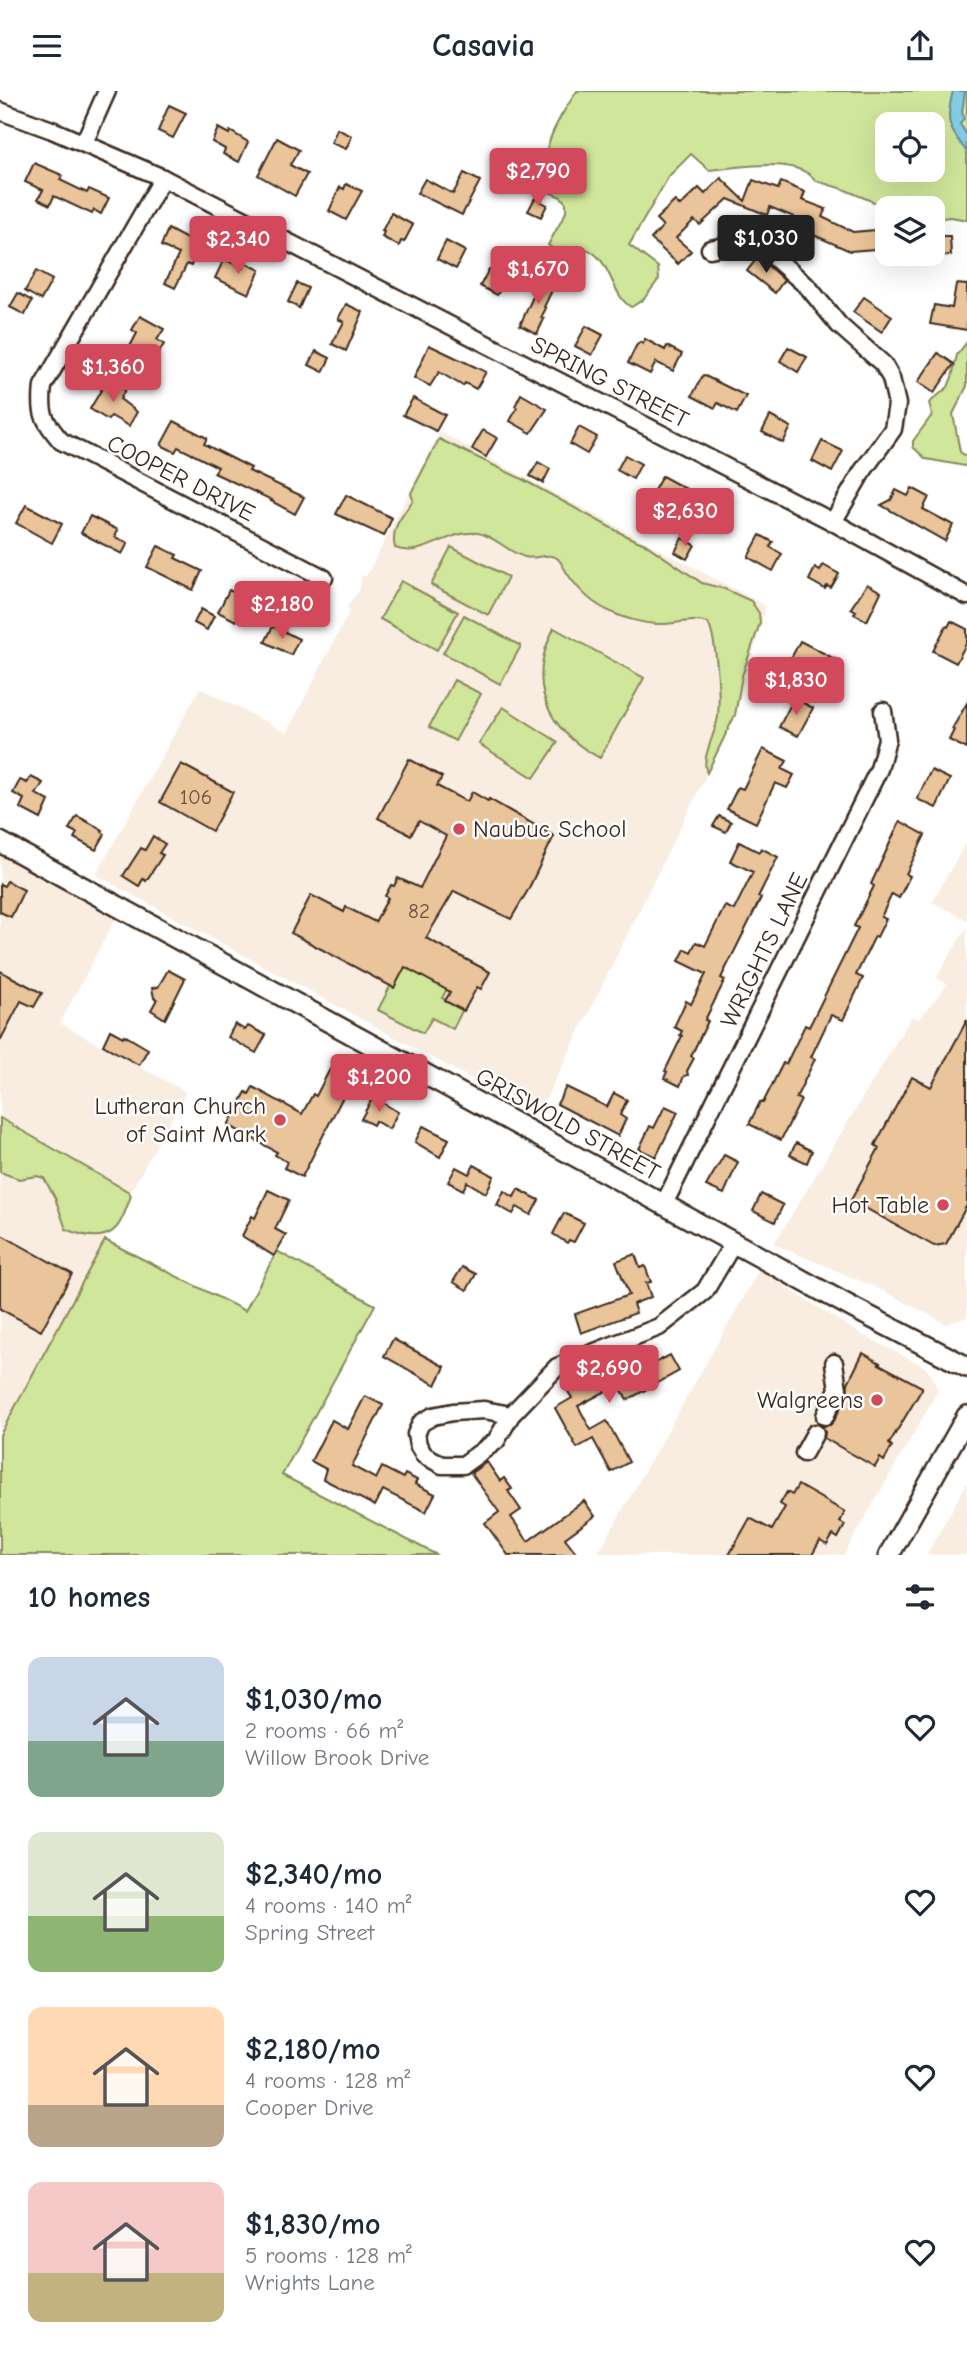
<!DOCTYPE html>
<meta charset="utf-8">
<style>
body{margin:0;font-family:"Comic Neue",sans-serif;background:#f2f2f3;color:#1f2937;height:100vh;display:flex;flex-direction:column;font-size:26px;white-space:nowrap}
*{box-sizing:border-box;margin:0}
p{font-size:23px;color:#747a83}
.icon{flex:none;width:38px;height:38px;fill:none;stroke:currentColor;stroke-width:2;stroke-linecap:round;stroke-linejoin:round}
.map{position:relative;height:1464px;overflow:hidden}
.details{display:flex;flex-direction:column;background:#fff;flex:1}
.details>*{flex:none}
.tools{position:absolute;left:875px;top:21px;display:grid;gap:14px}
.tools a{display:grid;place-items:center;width:70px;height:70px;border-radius:14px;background:#fff;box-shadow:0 7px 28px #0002;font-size:35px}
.price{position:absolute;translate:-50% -60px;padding:0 16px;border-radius:7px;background:#d1495b;color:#fff;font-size:23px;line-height:46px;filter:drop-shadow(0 2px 4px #0008)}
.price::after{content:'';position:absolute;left:50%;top:42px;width:21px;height:16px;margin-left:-10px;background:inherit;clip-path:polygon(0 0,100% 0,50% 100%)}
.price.active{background:#222;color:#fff}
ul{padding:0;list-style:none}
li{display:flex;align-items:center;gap:21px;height:175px;padding:0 28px}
li span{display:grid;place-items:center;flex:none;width:196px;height:140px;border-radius:14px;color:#555}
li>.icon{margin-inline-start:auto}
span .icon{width:84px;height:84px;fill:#fffc;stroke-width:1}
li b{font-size:30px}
h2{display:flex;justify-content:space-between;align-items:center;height:84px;padding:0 28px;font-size:30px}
header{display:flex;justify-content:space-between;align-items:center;height:91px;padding:0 28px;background:#fff;font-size:32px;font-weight:700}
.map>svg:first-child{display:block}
</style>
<header><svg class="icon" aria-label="menu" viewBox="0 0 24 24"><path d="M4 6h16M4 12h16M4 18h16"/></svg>Casavia<svg class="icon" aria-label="share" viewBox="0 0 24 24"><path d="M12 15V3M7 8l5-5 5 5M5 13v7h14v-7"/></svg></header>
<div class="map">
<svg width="967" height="1464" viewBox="0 0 967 1464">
<rect width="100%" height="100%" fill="#fff"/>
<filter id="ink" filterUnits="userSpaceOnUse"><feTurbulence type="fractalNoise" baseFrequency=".0143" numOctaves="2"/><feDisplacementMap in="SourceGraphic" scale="14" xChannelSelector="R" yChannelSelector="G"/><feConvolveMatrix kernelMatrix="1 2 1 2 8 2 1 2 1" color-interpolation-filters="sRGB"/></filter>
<g filter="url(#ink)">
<g fill="#f9ede1">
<polygon points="440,341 766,515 736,624 538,1024 96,784 200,597 287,642 350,519 346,516 359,500 362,484 366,486"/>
<polygon points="967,750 967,829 932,811"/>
<polygon points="0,764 116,827 60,932 186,1001 130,1102 0,1027"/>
<polygon points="967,836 967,1226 947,1233 882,1199 774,1153 912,925 919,928 948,893 936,887"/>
<polygon points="0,1081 19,1088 37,1085 44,1087 55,1107 62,1127 87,1146 109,1141 0,1344"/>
<polygon points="759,1179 859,1242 923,1275 931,1283 938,1300 844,1464 597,1464"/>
<polygon points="967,1392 967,1464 926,1464"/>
</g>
<g fill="#d0e69b" stroke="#86885c" stroke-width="2" fill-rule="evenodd">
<path d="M 577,0 L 967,0 L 967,129 L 951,126 L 933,128 L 933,117 L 898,117 L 881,114 L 843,98 L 816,90 C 798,64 736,77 709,79 L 691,63 L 669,85 L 629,154 L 658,176 L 659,188 L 643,209 L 631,216 C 610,204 612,165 583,157 C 575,155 564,159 556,160 L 548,154 L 566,121 L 566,112 L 561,106 L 544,99 C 561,73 542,73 549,51 C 555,33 567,15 577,0 ZM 887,33 L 933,33 L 933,79 L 887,79 Z"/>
<polygon points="967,251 967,295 953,323 960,361 967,366 967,373 965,375 926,368 913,356 913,350 932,324 929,312 948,296 952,286 957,264"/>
<path d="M 439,348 L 522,388 L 628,446 L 645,453 L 702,492 L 725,498 L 751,510 L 759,522 L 760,532 L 742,585 L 735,624 L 707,682 C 700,667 716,643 718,625 C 720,605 717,549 708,532 C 692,527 677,533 660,533 C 645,533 622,527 609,520 C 593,513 579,499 569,485 C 565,480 562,471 557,467 C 548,461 535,469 525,466 C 509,462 495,445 478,442 C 449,438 423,468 395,457 C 390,436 403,425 413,409 L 411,402 Z"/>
<polygon points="451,456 508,486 488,524 431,494"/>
<polygon points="401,490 458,521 437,559 380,528"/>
<polygon points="464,524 521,555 500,593 443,562"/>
<path d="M 554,537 L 644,587 L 600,667 C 546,639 526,592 554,537 Z"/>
<polygon points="454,589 481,603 455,650 429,636"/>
<polygon points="503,616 558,651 534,687 479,653"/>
<polygon points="401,874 447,898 442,907 463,918 453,938 432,927 423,942 378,919"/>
<path d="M 0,1027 L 129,1101 L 131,1105 C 127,1115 123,1130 116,1137 C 103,1151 80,1144 66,1138 L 55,1107 L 44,1087 L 37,1085 L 19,1088 L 0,1081 Z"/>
<polygon points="105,1149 245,1220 277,1160 375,1214 282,1384 437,1464 0,1464 0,1344"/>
</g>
<path fill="#84cce5" stroke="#678b95" stroke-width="2" d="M 953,0 L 965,0 L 962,21 L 964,28 L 960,33 L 967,44 L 967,61 C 948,36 945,31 953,0 Z"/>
<g fill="#eac49a" stroke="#3b2a1e" stroke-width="2">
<polygon points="169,14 186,22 173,47 158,40"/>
<polygon points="218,37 229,43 230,40 248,51 239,71 223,63 225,58 212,51"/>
<polygon points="337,38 352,45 346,58 331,52"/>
<polygon points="277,47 299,59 290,74 307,83 295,105 258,84"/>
<polygon points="34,72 62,84 60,89 87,102 89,98 109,107 101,123 94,119 92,123 54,105 50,114 38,108 43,99 25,91"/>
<polygon points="464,82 480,90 462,124 417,102 425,88 453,103"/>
<polygon points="721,87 745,110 753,89 778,98 781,91 805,101 802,109 826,118 822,126 853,141 875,139 875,130 887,129 887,157 850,160 791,134 794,126 770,116 767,124 728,108 700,134 694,129 676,147 691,160 678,173 651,148 663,135 656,128 675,110 680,115 699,97 705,103"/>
<polygon points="346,93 362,100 346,129 329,120 340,96 344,98"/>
<polygon points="535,107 547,114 541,126 528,120"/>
<polygon points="391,122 413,134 404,151 401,150 399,155 382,146 384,141 382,140"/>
<polygon points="168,138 200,155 191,175 187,173 175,197 165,192 179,163 161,155"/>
<polygon points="933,145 950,145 951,164 934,165"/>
<polygon points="446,150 465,160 456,178 437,168"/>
<polygon points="758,166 784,189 775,202 747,180"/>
<polygon points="224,168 243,177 246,172 260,179 249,203 215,187"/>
<polygon points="489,178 506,187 497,204 480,195"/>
<polygon points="36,180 52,189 41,209 25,200"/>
<polygon points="542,186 555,193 544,216 546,217 541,227 544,228 537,243 520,234"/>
<polygon points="297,192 308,197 299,217 288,211"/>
<polygon points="956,193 967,194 967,239 930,233 934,214 952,217"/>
<polygon points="18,202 32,210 25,224 10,216"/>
<polygon points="864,206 892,225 882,241 853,221"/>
<polygon points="346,213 363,221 346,260 332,253 344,231 338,228"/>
<polygon points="140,225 164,238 157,249 164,253 149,279 125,265 137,242 132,239"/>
<polygon points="586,235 603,244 592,264 575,255"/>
<polygon points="645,248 665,259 667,255 682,263 673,280 656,271 650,283 628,272 636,255 640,251 643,253"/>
<polygon points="429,254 486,281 476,298 465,292 463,295 439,281 430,295 414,287"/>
<polygon points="788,256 807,266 798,281 780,270"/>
<polygon points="316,260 330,267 323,281 309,274"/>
<polygon points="938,262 954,273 934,302 918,291"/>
<polygon points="703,284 746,305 737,322 718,312 715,317 692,305"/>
<polygon points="107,289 125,299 120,308 137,321 129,335 111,325 108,329 90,318"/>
<polygon points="521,303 547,318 531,342 510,330 517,317 515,315"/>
<polygon points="413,307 445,324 436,340 403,324"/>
<polygon points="770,325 791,336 783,352 762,341"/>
<polygon points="174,330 207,347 204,353 251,377 249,380 304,406 295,423 271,410 272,409 214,382 218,376 178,356 175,361 161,354"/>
<polygon points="579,336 597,346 587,363 570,353"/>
<polygon points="483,339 497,347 486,366 472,358"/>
<polygon points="822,350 843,360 832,381 812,370"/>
<polygon points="625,364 641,373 633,388 617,379"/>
<polygon points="538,371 550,378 543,392 530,385"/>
<polygon points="662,385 710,411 711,409 730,419 720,438 653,401"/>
<polygon points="912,397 929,406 923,418 953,434 945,450 881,414 891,409 896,399 908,405"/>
<polygon points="346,404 392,427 384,445 336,423"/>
<polygon points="26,414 62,433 52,452 16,432"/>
<polygon points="90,425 118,439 115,446 128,452 122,463 81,442"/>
<polygon points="760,444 773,451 770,456 782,463 773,480 748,466"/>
<polygon points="682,447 695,454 687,468 675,461"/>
<polygon points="158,455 177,464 175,467 202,480 193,499 147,476"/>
<polygon points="823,474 839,483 831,497 827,495 825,498 809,489 815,477 820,480"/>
<polygon points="867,493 881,501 867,530 854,523 856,520 851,517"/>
<polygon points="240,497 262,508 253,527 241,520 236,530 218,521 229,499 237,503"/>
<polygon points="201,518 214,525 207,539 194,532"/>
<polygon points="951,530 967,538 967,551 956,572 933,560 946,535 948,536"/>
<polygon points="273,535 299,548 291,564 265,551"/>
<polygon points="800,550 835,568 826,587 790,569"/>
<polygon points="759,584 775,592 768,608 751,599"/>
<polygon points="794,607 813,617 798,645 779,636"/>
<polygon points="967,612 967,658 949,649 954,639 952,638"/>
<polygon points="763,658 787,670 782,678 794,684 787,697 775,692 756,732 727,718 738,696 743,698"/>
<polygon points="409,668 442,686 437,695 467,711 472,701 488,710 489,708 554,745 528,799 511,828 454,800 426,847 490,881 481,898 477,896 464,920 445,910 450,901 405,876 394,897 291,842 311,804 344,821 346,816 375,831 388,807 385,805 391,794 394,795 398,787 420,797 446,745 419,730 411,744 378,727"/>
<polygon points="181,673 233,701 212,740 160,711"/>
<polygon points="931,679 950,688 936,717 917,708"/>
<polygon points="31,686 43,692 36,703 49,710 41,728 20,717 24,708 13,702 20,689 27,692"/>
<polygon points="77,725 103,739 102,741 105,743 96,759 74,747 77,742 69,738"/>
<polygon points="719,725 731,731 726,741 713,735"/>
<polygon points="900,730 925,744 906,783 910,785 899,807 892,803 881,826 886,828 877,846 875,845 856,884 863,887 843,929 831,924 811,966 815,968 796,1007 801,1009 781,1049 749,1033 760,1011 763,1012 783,972 786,973 805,934 809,936 858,837 854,835 874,795 871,793"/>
<polygon points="153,745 165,753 159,762 163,764 146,790 143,788 139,795 123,785 141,757 145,759"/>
<polygon points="739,751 759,761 761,757 778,766 758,806 761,807 721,887 725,889 705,929 708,930 691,965 694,967 687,980 688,984 684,985 680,995 664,987 667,981 665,980 682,945 680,944 682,940 674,936 686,910 691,913 706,883 679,870 685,858 691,861 696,851 705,855 725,815 734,819 753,781 730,770"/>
<polygon points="7,790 24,799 11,826 0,821 0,793 4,795"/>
<polygon points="168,879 185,888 165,928 151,919 157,908 154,907 152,897 158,896"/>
<polygon points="0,880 42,902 34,916 21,910 0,950"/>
<polygon points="967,929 967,1114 946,1153 934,1155 851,1109 879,1057 875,1054 912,986 931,996"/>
<polygon points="235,933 245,939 248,935 266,944 256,962 228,946"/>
<polygon points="110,939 123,946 124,944 148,958 139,974 103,954"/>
<polygon points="330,978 351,990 302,1086 284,1077 287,1071 275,1064 277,1061 228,1034 246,1001 249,1003 253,996 302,1023 313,1003 316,1005"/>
<polygon points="566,996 607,1016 614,1002 627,1009 620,1024 626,1028 618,1045 557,1013"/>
<polygon points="373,1006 398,1021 389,1038 375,1030 373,1034 361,1028"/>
<polygon points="665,1015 678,1021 656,1066 639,1058 650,1035 654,1037"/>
<polygon points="423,1035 449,1048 440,1066 415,1051"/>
<polygon points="796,1052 812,1060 807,1072 790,1064"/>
<polygon points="724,1064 738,1071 724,1103 706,1095"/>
<polygon points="474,1074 494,1085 486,1102 467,1091 463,1099 448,1091 456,1076 469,1083"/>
<polygon points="518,1098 539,1109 531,1124 517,1116 513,1123 497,1114 504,1100 514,1106"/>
<polygon points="268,1099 289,1109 275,1138 286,1144 274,1165 242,1145 252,1125 255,1127"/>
<polygon points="761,1103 783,1114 775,1131 753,1120"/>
<polygon points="564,1122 584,1132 574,1151 569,1149 567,1152 553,1143"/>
<polygon points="0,1143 72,1183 41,1240 0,1218"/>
<polygon points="635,1163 640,1177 645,1175 651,1191 646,1192 651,1206 633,1213 636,1222 581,1242 575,1223 629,1204 616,1170"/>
<polygon points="462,1176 476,1183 467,1199 453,1191"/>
<polygon points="393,1248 445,1276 436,1294 384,1265"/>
<polygon points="863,1262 880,1272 879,1273 922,1296 922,1298 889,1353 892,1355 884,1370 880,1367 875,1376 824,1347 825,1341 822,1335 830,1334 834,1330 847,1303 848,1292"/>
<polygon points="670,1264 679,1280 627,1309 619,1293 578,1315 591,1339 607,1330 629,1371 611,1381 593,1348 577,1357 555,1317 572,1307 567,1299 620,1270 628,1286"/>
<polygon points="365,1305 383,1314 352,1375 376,1388 382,1376 403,1387 405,1383 417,1389 415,1393 435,1403 426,1421 383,1399 375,1415 323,1388 326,1378 311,1370 332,1329 348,1338"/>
<polygon points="487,1371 500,1390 504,1387 512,1398 508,1400 521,1419 511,1426 528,1450 584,1410 595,1425 565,1447 578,1464 508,1464 485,1432 499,1421 471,1382"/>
<polygon points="798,1394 845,1421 840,1431 845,1434 838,1447 833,1444 827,1454 820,1450 812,1464 729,1464 750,1427 772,1439 785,1416 780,1413 787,1401 792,1404"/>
</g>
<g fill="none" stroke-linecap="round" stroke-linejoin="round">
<defs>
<g id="minor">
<polyline points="0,20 52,39 163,87 833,431 967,505"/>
<polyline points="84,52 107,0"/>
<path d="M 163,87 L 43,295 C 40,322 43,329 61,350 L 324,487"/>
<polyline points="710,158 745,151 759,153 808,196 839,234 883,273 891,287 897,313 893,338 862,381 833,431"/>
<polyline points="664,1113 879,678 887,648 883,620"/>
<polyline points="511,1324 484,1319 453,1321 433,1325 421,1332 416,1343 418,1354 424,1364 442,1374 463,1374 496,1350 511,1324 557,1276 659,1236 705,1200 734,1151"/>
<polyline points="825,1325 838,1298 834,1272"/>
<polyline points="804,1362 815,1342"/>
</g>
<g id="major">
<polyline points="0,751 855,1218 967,1276"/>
<polyline points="889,1464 967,1325"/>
</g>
</defs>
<use href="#minor" stroke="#3b2a1e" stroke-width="21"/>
<use href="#major" stroke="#3b2a1e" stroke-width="24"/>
<use href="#minor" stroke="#fff" stroke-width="16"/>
<use href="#major" stroke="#fff" stroke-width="19"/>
</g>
</g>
<g fill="#d1495b" stroke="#fff" stroke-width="2.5">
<circle cx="459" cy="738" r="7"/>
<circle cx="280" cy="1029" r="7"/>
<circle cx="943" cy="1114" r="7"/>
<circle cx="877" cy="1309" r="7"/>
</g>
<g text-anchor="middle" stroke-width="5" stroke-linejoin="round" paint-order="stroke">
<g font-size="21" fill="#67503d">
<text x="196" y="713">106</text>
<text x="419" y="827">82</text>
</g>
<g font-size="24" fill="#3b2a1e" stroke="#fff">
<text transform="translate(610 291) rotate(27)" y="8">SPRING STREET</text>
<text transform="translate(181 387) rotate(27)" y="8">COOPER DRIVE</text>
<text transform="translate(764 859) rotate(-64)" y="8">WRIGHTS LANE</text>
<text transform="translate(568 1033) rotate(29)" y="8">GRISWOLD STREET</text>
</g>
<g font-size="24" fill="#3b2a1e" stroke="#fff" text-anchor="end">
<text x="473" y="746" text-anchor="start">Naubuc School</text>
<text x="266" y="1023">Lutheran Church<tspan x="266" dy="28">of Saint Mark</tspan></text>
<text x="929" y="1122">Hot Table</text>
<text x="863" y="1317">Walgreens</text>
</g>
</g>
</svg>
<div class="tools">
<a><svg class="icon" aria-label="locate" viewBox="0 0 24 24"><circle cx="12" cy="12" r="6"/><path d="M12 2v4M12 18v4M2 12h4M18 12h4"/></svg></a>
<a><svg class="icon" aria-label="layers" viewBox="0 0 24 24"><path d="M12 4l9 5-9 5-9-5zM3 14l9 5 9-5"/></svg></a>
</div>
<b class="price" style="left:538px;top:117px">$2,790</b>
<b class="price active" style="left:766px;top:184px">$1,030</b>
<b class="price" style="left:238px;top:185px">$2,340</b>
<b class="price" style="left:538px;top:215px">$1,670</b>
<b class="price" style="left:113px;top:313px">$1,360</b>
<b class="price" style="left:685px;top:457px">$2,630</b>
<b class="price" style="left:282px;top:550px">$2,180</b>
<b class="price" style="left:796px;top:626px">$1,830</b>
<b class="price" style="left:379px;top:1023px">$1,200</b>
<b class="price" style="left:609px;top:1314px">$2,690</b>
</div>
<section class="details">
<h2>10 homes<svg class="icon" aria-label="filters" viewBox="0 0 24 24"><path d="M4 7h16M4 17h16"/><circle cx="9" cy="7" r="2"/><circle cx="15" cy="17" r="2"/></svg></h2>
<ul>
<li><span style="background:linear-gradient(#c9d6e8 60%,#7fa58c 0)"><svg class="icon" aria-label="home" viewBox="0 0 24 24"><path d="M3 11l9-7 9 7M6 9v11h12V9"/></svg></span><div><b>$1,030/mo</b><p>2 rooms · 66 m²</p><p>Willow Brook Drive</p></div><svg class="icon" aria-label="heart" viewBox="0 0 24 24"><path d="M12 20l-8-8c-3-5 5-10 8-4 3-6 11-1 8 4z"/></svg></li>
<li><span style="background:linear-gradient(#dfe7d0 60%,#8fb573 0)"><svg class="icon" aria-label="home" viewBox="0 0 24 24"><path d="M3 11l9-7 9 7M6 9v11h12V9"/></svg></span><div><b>$2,340/mo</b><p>4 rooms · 140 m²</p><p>Spring Street</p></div><svg class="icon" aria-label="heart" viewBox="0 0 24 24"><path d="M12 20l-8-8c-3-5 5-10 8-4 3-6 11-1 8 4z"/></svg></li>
<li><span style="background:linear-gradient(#ffd9b3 70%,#b9a48a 0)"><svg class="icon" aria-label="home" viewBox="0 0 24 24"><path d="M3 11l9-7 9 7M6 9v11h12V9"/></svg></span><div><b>$2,180/mo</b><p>4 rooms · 128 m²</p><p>Cooper Drive</p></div><svg class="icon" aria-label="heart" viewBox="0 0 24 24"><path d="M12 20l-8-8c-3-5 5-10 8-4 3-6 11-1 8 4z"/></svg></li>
<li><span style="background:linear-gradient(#f6c9c9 65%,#c2b280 0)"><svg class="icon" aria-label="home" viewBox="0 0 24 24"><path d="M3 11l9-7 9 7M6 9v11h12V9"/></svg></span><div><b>$1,830/mo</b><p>5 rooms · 128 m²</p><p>Wrights Lane</p></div><svg class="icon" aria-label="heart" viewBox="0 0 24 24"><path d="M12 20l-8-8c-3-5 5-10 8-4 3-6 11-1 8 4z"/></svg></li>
</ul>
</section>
